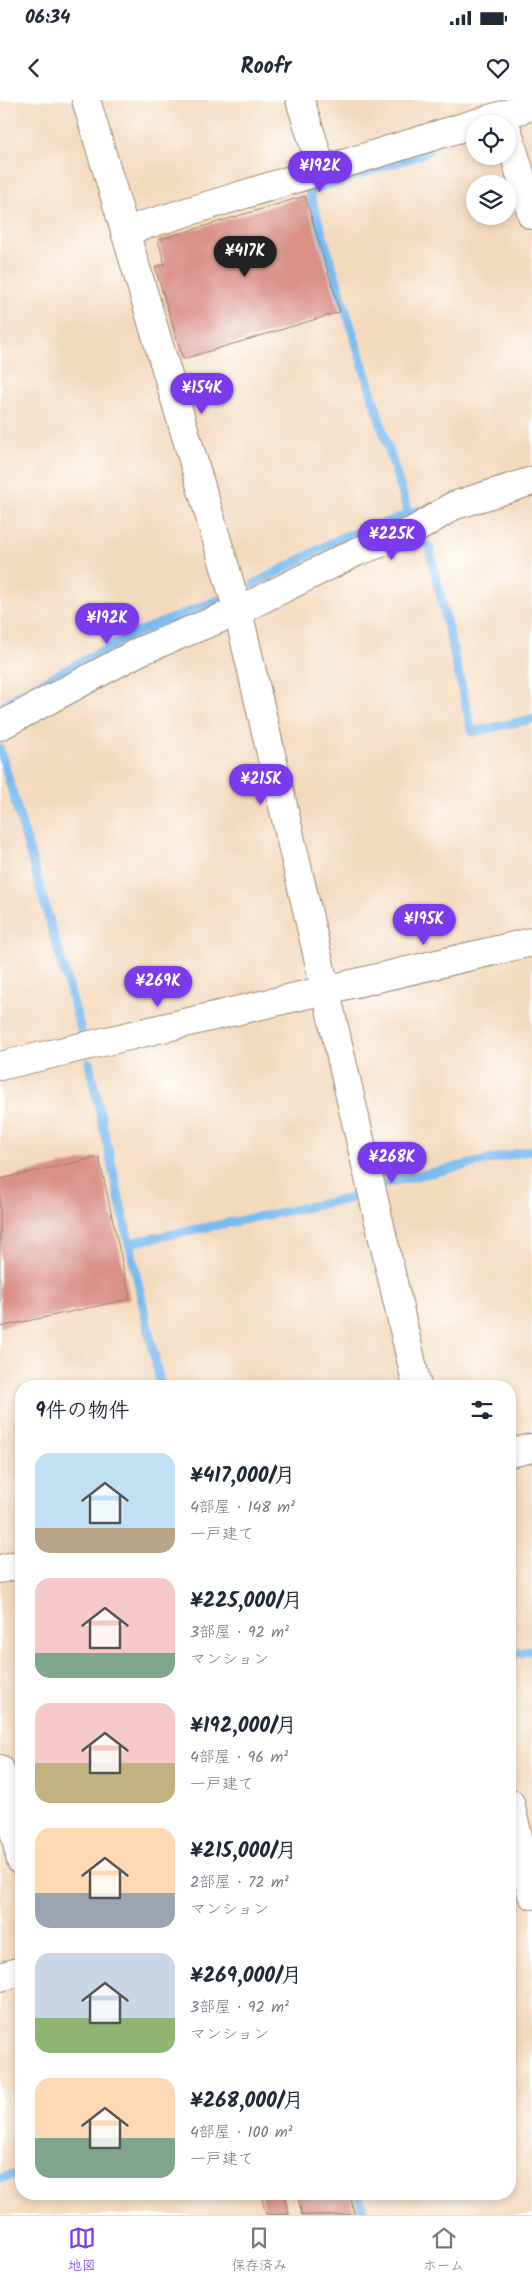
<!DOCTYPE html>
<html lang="ja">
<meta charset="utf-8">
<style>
body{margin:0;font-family:Kalam,"Klee One",sans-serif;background:#f6f6f7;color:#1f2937;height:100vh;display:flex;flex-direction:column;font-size:19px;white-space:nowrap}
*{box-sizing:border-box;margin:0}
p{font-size:16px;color:#747a83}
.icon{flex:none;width:28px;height:28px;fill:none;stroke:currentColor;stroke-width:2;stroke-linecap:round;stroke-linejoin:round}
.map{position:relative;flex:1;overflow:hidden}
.sheet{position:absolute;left:15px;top:1280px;width:501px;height:820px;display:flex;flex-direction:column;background:#fff;border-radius:20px;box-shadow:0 2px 8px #0003}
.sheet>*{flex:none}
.controls{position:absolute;left:466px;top:15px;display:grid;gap:10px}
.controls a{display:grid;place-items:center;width:50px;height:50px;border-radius:50%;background:#fff;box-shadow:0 2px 8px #0003;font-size:25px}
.price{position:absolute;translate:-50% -42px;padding:0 11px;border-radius:18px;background:#7c3aed;color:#fff;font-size:16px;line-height:32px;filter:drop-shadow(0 1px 2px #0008)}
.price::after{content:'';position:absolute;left:50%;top:30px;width:15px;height:11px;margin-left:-8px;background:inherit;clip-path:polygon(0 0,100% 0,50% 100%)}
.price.selected{background:#222;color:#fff}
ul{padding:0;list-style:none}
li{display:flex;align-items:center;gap:15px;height:125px;padding:0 20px}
li span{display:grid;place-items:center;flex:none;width:140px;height:100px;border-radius:15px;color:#555}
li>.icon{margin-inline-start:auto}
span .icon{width:60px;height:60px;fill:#fffc;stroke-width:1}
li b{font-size:21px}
h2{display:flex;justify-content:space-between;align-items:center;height:60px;padding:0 20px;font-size:21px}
.status{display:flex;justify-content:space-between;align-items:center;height:35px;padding:0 25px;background:#fff;direction:ltr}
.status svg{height:14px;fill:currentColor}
header{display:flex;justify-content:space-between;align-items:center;height:65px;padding:0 20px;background:#fff;font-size:22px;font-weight:700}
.tabs{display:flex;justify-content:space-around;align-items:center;height:70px;border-top:1px solid #e0e1e3;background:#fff;font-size:14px;color:#747a83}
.tabs a{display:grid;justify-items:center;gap:2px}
.tabs .selected{color:#7c3aed}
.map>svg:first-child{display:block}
</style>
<div class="status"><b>06:34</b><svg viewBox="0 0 49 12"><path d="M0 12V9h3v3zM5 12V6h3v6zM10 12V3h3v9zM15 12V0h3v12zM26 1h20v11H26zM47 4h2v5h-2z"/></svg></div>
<header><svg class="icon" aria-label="back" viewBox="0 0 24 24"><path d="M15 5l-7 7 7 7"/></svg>Roofr<svg class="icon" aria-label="heart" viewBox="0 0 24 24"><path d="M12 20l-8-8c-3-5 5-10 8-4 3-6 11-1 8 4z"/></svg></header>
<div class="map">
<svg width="532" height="2115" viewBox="0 0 532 2115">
<rect width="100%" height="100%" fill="#fff"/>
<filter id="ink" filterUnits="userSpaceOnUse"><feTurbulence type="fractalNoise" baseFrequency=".02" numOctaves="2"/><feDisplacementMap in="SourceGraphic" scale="10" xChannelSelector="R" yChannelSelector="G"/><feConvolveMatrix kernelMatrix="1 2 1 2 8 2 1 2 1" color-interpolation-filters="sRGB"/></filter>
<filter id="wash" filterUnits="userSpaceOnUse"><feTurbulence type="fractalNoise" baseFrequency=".0096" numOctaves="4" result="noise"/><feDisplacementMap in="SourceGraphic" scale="20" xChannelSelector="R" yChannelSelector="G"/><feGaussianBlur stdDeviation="1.12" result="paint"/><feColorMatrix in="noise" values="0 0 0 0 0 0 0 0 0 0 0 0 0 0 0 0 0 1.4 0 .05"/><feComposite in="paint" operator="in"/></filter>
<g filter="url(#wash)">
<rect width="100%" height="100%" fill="#f4dabd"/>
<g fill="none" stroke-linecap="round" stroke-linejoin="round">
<g stroke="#7abbef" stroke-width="9">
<polyline points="409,415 309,91 428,52"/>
<polyline points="429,446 472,632 532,619"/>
<polyline points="254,484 343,437 418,411"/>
<polyline points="5,605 19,595 138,532 219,500"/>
<polyline points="0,649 82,933"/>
<polyline points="89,963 161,1286"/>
<polyline points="386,1083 532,1050"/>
<polyline points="129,1143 351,1098"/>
<polyline points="510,1555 532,1550"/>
<polyline points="18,1667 21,1666"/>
<polyline points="0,2078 21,2073"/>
<polyline points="358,2094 364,2115"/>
</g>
</g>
<g id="blocks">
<g fill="#d99186">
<polygon points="305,96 340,212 183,259 155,167 165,164 158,140"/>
<polygon points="99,1057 130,1199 0,1227 0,1079"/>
<polygon points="261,2094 283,2094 289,2114 266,2115"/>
<polygon points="297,2094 349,2094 355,2115 302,2115"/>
</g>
</g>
</g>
<g filter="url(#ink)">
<use href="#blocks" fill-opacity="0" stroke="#98826e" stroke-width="1"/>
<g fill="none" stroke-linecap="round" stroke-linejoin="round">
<defs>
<g id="street">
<polyline points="300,0 322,70"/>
<polyline points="508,32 532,115"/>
<polyline points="125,131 532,6"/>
<polyline points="0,626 140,551 238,511 356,452 413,431 453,406 532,381"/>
<polyline points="0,966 532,842"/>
<polyline points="510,1353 532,1348"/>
<polyline points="0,1469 21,1464"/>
<polyline points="0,1669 21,1761"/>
<polyline points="0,1877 21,1871"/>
</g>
<g id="secondary">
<polyline points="86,0 238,511 417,1286"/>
<polyline points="510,1703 532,1795"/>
</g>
</defs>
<use href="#street" stroke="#98826e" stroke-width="30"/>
<use href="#secondary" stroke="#98826e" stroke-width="30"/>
<use href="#street" stroke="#fff" stroke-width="28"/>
<use href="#secondary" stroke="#fff" stroke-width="28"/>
</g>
</g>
</svg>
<div class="controls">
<a><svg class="icon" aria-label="locate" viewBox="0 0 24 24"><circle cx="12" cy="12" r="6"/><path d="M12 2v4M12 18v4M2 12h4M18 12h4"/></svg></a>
<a><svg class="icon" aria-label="layers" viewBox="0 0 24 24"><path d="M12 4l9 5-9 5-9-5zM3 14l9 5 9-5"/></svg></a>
</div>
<b class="price" style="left:320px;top:93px">¥192K</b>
<b class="price selected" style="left:245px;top:178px">¥417K</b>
<b class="price" style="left:202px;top:315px">¥154K</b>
<b class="price" style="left:392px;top:461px">¥225K</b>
<b class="price" style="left:107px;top:545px">¥192K</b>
<b class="price" style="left:261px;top:706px">¥215K</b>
<b class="price" style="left:424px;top:846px">¥195K</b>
<b class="price" style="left:158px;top:908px">¥269K</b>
<b class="price" style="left:392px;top:1084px">¥268K</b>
<section class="sheet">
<h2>9件の物件<svg class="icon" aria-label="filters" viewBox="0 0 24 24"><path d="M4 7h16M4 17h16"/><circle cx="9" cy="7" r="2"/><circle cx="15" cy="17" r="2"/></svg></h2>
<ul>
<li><span style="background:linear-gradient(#bfe0f5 75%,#b9a48a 0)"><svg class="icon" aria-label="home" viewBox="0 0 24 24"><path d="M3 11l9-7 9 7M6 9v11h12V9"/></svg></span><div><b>¥417,000/月</b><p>4部屋 · 148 m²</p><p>一戸建て</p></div></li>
<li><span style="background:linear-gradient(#f6c9c9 75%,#7fa58c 0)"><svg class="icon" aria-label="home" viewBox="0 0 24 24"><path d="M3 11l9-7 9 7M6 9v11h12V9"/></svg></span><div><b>¥225,000/月</b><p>3部屋 · 92 m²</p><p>マンション</p></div></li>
<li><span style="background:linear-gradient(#f6c9c9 60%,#c2b280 0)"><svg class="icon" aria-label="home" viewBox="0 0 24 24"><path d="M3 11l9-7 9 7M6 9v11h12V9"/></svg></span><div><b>¥192,000/月</b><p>4部屋 · 96 m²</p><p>一戸建て</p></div></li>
<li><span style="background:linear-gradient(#ffd9b3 65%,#9aa5b1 0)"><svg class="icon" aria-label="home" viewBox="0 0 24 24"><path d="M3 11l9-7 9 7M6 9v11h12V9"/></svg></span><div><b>¥215,000/月</b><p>2部屋 · 72 m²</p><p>マンション</p></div></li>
<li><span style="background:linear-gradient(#c9d6e8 65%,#8fb573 0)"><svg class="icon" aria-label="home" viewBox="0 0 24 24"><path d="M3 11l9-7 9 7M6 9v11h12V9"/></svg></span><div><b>¥269,000/月</b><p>3部屋 · 92 m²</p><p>マンション</p></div></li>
<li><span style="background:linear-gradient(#ffd9b3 60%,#7fa58c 0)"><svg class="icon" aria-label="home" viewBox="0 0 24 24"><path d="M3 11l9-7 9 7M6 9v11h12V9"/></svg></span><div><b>¥268,000/月</b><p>4部屋 · 100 m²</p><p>一戸建て</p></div></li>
</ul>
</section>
</div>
<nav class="tabs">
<a class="selected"><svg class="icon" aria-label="map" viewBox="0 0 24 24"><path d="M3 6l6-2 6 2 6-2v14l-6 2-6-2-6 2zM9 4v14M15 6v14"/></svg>地図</a>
<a><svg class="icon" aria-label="saved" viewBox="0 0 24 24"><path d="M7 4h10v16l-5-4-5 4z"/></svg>保存済み</a>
<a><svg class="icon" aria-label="home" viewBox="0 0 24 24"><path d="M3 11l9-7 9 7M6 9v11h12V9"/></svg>ホーム</a>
</nav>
